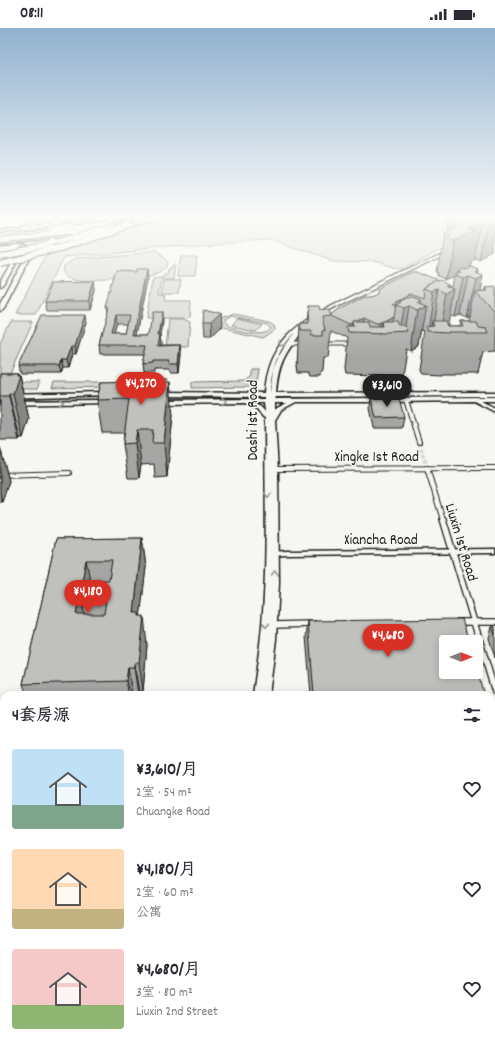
<!DOCTYPE html>
<html lang="zh">
<meta charset="utf-8">
<style>
body{margin:0;font-family:Dekko,"LXGW WenKai TC",sans-serif;background:#f2f2f3;color:#2b2b33;height:100vh;display:flex;flex-direction:column;font-size:15px;white-space:nowrap}
*{box-sizing:border-box;margin:0}
p{font-size:13px;color:#7c7c81}
.icon{flex:none;width:22px;height:22px;fill:none;stroke:currentColor;stroke-width:2;stroke-linecap:round;stroke-linejoin:round}
.map{position:relative;flex:1;overflow:hidden}
.side{position:absolute;left:0px;top:663px;width:495px;height:356px;display:flex;flex-direction:column;background:#fff;border-radius:12px 12px 0 0;box-shadow:0 2px 10px #0003}
.side>*{flex:none}
.needle{width:26px;rotate:90deg}
.fabs{position:absolute;left:439px;top:607px;display:grid;gap:8px}
.fabs a{display:grid;place-items:center;width:44px;height:44px;border-radius:4px;background:#fff;box-shadow:0 2px 10px #0003;font-size:20px}
.price{position:absolute;translate:-50% -34px;padding:0 9px;border-radius:14px;background:#d93025;color:#fff;font-size:13px;line-height:26px;filter:drop-shadow(0 1px 2px #0008)}
.price::after{content:'';position:absolute;left:50%;top:24px;width:12px;height:9px;margin-left:-6px;background:inherit;clip-path:polygon(0 0,100% 0,50% 100%)}
.price.selected{background:#222;color:#fff}
ul{padding:0;list-style:none}
li{display:flex;align-items:center;gap:12px;height:100px;padding:0 12px}
li span{display:grid;place-items:center;flex:none;width:112px;height:80px;border-radius:4px;color:#555}
li>.icon{margin-inline-start:auto}
span .icon{width:48px;height:48px;fill:#fffc;stroke-width:1}
li b{font-size:17px}
h2{display:flex;justify-content:space-between;align-items:center;height:48px;padding:0 12px;font-size:17px}
.status{display:flex;justify-content:space-between;align-items:center;height:28px;padding:0 20px;background:#fff;direction:ltr}
.status svg{height:11px;fill:currentColor}
.map>svg:first-child{display:block}
</style>
<div class="status"><b>08:11</b><svg viewBox="0 0 49 12"><path d="M0 12V9h3v3zM5 12V6h3v6zM10 12V3h3v9zM15 12V0h3v12zM26 1h20v11H26zM47 4h2v5h-2z"/></svg></div>
<div class="map">
<svg width="495" height="1019" viewBox="0 0 495 1019">
<rect width="100%" height="100%" fill="#f6f6f2"/>
<filter id="ink" filterUnits="userSpaceOnUse"><feTurbulence type="fractalNoise" baseFrequency=".025" numOctaves="2"/><feDisplacementMap in="SourceGraphic" scale="8" xChannelSelector="R" yChannelSelector="G"/><feConvolveMatrix kernelMatrix="1 2 1 2 8 2 1 2 1" color-interpolation-filters="sRGB"/></filter>
<g filter="url(#ink)">
<g fill="#d6d6d2" stroke="#797977" fill-rule="evenodd">
<polygon points="167,189 476,189 473,195 441,219 401,241 393,240 373,234 333,233 270,212 201,216 64,229 36,287 15,287 45,229 52,224"/>
<path d="M 155,224 C 158,229 165,228 168,235 C 167,240 162,243 157,245 C 142,250 91,255 76,251 C 71,250 66,248 63,243 L 64,238 L 75,231 Z"/>
<polygon points="181,227 197,227 195,248 178,248"/>
<polygon points="172,237 176,237 174,250 162,250 159,265 166,266 165,272 191,272 190,289 187,290 146,290 153,249 163,248 164,245 168,245 169,240 172,240"/>
<polygon points="164,251 181,251 179,264 162,264"/>
<path d="M 233,286 L 269,293 L 274,296 L 275,301 L 263,309 L 213,298 L 221,290 ZM 230,288 L 267,295 L 271,299 C 265,309 235,301 225,297 L 223,294 L 223,292 Z"/>
<polygon points="237,290 262,296 256,302 231,297"/>
<polygon points="168,291 183,291 190,294 188,319 165,319"/>
<polygon points="11,294 33,294 6,354 40,354 37,361 0,361 0,316"/>
<polygon points="250,341 258,341 256,355 249,359 192,360 192,354 244,353 250,348"/>
<polygon points="54,354 116,354 115,359 52,360"/>
<polygon points="208,368 208,370 26,372 26,371 48,369"/>
</g>
<g fill="none" stroke-linecap="round" stroke-linejoin="round">
<polyline stroke="#d5d5d2" stroke-width="4" stroke-dasharray="4 2" stroke-linecap="butt" points="419,414 427,440"/>
<defs>
<g id="minor-far3">
<polyline points="289,316 304,316"/>
<polyline points="324,316 352,316"/>
</g>
<g id="minor-far2">
<polyline points="406,372 419,414"/>
<polyline points="273,438 274,441 495,440"/>
<polyline points="427,440 443,492"/>
<polyline points="0,447 69,445"/>
</g>
<g id="minor-far1">
<polyline points="443,491 495,664"/>
<polyline points="458,594 495,594"/>
<polyline points="274,597 314,596"/>
</g>
<polyline id="minor" points="491,875 495,875"/>
<g id="tertiary">
<polygon points="495,521 495,525 287,527 271,528 268,526 271,524 287,523"/>
<polygon points="491,1006 495,1006 495,1016 488,1015 491,1015"/>
</g>
<g id="secondary">
<polygon points="37,189 41,189 34,201 32,201 31,200"/>
<polygon points="47,189 51,189 44,200 42,200 41,199"/>
<path d="M 448,221 L 450,222 L 450,223 L 337,278 C 325,285 311,291 301,301 L 304,302 C 285,324 278,336 276,365 L 495,364 L 495,368 L 276,369 L 275,371 L 380,370 L 383,372 L 380,374 L 296,374 L 281,382 L 275,392 L 278,443 L 279,555 L 276,611 L 269,667 L 253,667 C 256,644 260,621 262,597 C 268,528 265,459 265,390 L 263,389 L 257,381 L 245,375 L 162,376 L 159,374 L 162,372 L 264,371 L 264,369 L 163,368 L 160,366 L 163,364 L 264,365 C 267,317 294,297 334,276 ZM 294,306 C 285,317 277,329 273,343 C 272,350 271,358 270,365 C 271,343 277,322 294,306 ZM 252,375 L 264,375 L 265,384 L 261,379 ZM 275,375 L 287,375 L 277,380 L 275,382 Z"/>
<polygon points="107,364 109,365 109,367 0,370 0,366"/>
<polygon points="495,369 495,373 481,373 495,380 495,384 474,373 390,374 387,372 390,370"/>
<polygon points="106,372 109,374 108,375 0,377 0,373"/>
<rect x="250" y="1015" width="12" height="4"/>
<rect x="268" y="1015" width="12" height="4"/>
</g>
<g id="primary">
<polygon points="47,189 51,189 54,193 62,196 109,189 130,189 111,193 109,191 63,198 0,204 0,202 22,200 22,198 37,191 39,191 39,193 27,199 56,196 50,195"/>
<polygon points="159,189 164,189 122,200 120,199"/>
<polygon points="79,206 81,206 81,208 0,215 0,213"/>
<polygon points="22,216 26,217 3,258 0,260 0,254"/>
<polygon points="30,220 34,221 3,281 0,283 0,276"/>
</g>
<g id="motorway">
<polygon points="139,189 146,189 114,199 109,198"/>
<polygon points="152,189 159,189 137,196 134,194"/>
</g>
</defs>
<use href="#minor-far3" stroke="#1c1c1c" stroke-width="5"/>
<use href="#minor-far2" stroke="#1c1c1c" stroke-width="6"/>
<use href="#minor-far1" stroke="#1c1c1c" stroke-width="8"/>
<use href="#minor" stroke="#1c1c1c" stroke-width="10"/>
<use href="#tertiary" stroke="#1c1c1c" stroke-width="3"/>
<use href="#secondary" stroke="#1c1c1c" stroke-width="3"/>
<use href="#primary" stroke="#1c1c1c" stroke-width="3"/>
<use href="#motorway" stroke="#1c1c1c" stroke-width="3"/>
<use href="#minor-far3" stroke="#f6f6f2" stroke-width="3"/>
<use href="#minor-far2" stroke="#f6f6f2" stroke-width="4"/>
<use href="#minor-far1" stroke="#f6f6f2" stroke-width="5.5"/>
<use href="#minor" stroke="#f6f6f2" stroke-width="8"/>
<use href="#tertiary" fill="#f6f6f2" fill-rule="evenodd"/>
<use href="#secondary" fill="#f6f6f2" fill-rule="evenodd"/>
<use href="#primary" fill="#f6f6f2" fill-rule="evenodd"/>
<use href="#motorway" fill="#f6f6f2" fill-rule="evenodd"/>
<defs>
<g id="primary-bridge">
<polyline points="50,202 71,199"/>
<polyline points="0,211 74,204"/>
</g>
<polyline id="trunk-bridge" points="58,214 112,198"/>
<g id="motorway-bridge">
<polyline points="0,226 47,217"/>
<polyline points="0,235 63,219 128,197"/>
</g>
</defs>
<use href="#primary-bridge" stroke="#1c1c1c" stroke-width="7" stroke-linecap="butt"/>
<use href="#trunk-bridge" stroke="#1c1c1c" stroke-width="7" stroke-linecap="butt"/>
<use href="#motorway-bridge" stroke="#1c1c1c" stroke-width="8" stroke-linecap="butt"/>
<use href="#primary-bridge" stroke="#f6f6f2" stroke-width="5"/>
<use href="#trunk-bridge" stroke="#f6f6f2" stroke-width="5"/>
<use href="#motorway-bridge" stroke="#f6f6f2" stroke-width="6"/>
</g>
<g fill="#a5a5a3" stroke="#1c1c1c" fill-rule="evenodd">
<path d="M 495,189 L 481,234 L 475,232 L 470,234 L 469,238 L 478,244 L 480,263 L 484,262 L 485,259 L 495,259 L 495,323 L 483,324 L 478,346 L 441,346 L 441,347 L 421,346 L 419,341 L 425,304 L 422,303 L 419,318 L 411,323 L 406,321 L 402,347 L 383,348 L 345,347 L 344,342 L 347,310 L 331,303 L 328,330 L 323,330 L 322,344 L 321,344 L 320,349 L 310,349 L 308,345 L 298,345 L 297,338 L 299,296 L 306,296 L 307,283 L 308,283 L 308,278 L 320,282 L 331,287 L 372,267 L 441,253 L 450,256 L 450,257 L 453,258 L 455,247 L 446,251 L 439,248 L 439,245 L 437,244 L 443,206 ZM 450,287 L 455,289 L 460,287 L 467,290 L 470,289 L 469,293 L 461,293 L 460,298 L 448,298 Z"/>
<path d="M 148,249 L 137,306 L 149,306 L 162,293 L 160,306 L 161,317 L 180,317 L 181,326 L 179,345 L 170,345 L 170,342 L 154,342 L 154,345 L 144,345 L 143,336 L 145,326 L 100,326 L 99,317 L 108,285 L 107,280 ZM 117,296 L 128,296 L 126,306 L 114,306 Z"/>
<polygon points="95,253 96,263 90,282 47,282 45,273"/>
<polygon points="219,286 220,301 210,311 203,311 202,296"/>
<polygon points="86,294 76,326 72,326 68,340 63,340 61,346 20,346 18,338"/>
<polygon points="0,345 17,345 17,347 19,347 29,391 23,410 20,410 19,412 0,412"/>
<polygon points="101,354 173,387 167,449 155,450 154,436 141,437 139,450 128,450 123,416 124,405 102,405 97,372"/>
<polygon points="371,370 404,389 402,400 374,400 370,380"/>
<polygon points="0,419 9,453 2,474 0,474"/>
<polygon points="142,510 146,539 140,588 147,617 143,663 139,663 138,667 27,667 23,656 56,511"/>
<polygon points="308,593 484,667 311,667 306,609"/>
<polygon points="492,599 495,599 495,630 489,610"/>
</g>
<g fill="#868684" stroke="#1c1c1c">
<polygon points="495,193 495,226 481,234 489,196"/>
<polygon points="483,194 475,232 470,234 468,241 460,243 456,242 455,247 446,251 453,213 469,201"/>
<polygon points="456,195 455,200 447,202 448,198"/>
<polygon points="147,241 148,249 135,315 134,306"/>
<polygon points="478,241 476,250 483,246 479,267 475,263 470,289 467,290 476,250 475,243"/>
<polygon points="468,247 460,287 455,289 463,249"/>
<polygon points="95,253 96,263 90,282 89,273"/>
<polygon points="450,256 450,260 452,259 452,263 455,261 448,302 440,305 447,266 447,258"/>
<polygon points="439,262 433,297 432,293 430,304 428,303 434,264"/>
<polygon points="411,265 405,305 400,305 404,280 401,274 400,273 399,278 393,276"/>
<polygon points="421,271 420,281 426,277 419,318 411,323 417,282 418,274"/>
<polygon points="162,284 162,293 160,306 161,315 159,327 158,306"/>
<polygon points="219,286 220,301 210,311 209,296"/>
<polygon points="85,287 86,294 76,326 75,318"/>
<polygon points="116,287 117,296 112,315 111,306"/>
<polygon points="394,289 392,304 385,299 384,294"/>
<polygon points="364,290 362,305 355,299 355,295"/>
<polygon points="354,295 353,305 350,305 351,297"/>
<polygon points="384,295 382,306 380,306 381,296"/>
<polygon points="180,317 181,326 179,345 178,336"/>
<polygon points="71,318 72,326 68,340 66,332"/>
<polygon points="61,332 63,340 61,346 59,338"/>
<polygon points="17,345 18,350 19,347 29,391 23,410 13,366"/>
<polygon points="170,354 173,387 167,449 164,415"/>
<polygon points="9,366 20,410 19,412 9,368"/>
<polygon points="137,402 141,437 139,450 135,415"/>
<polygon points="0,419 9,453 2,474 0,465"/>
<polygon points="142,510 146,539 140,591 144,588 147,617 143,663 139,635 134,585"/>
<polygon points="86,532 92,561 82,553"/>
<polygon points="80,566 86,594 76,586"/>
<polygon points="134,635 139,663 138,667 134,639"/>
<polygon points="128,639 132,667 129,667 126,653"/>
</g>
<g fill="#c0c0bd" stroke="#1c1c1c" fill-rule="evenodd">
<polygon points="448,189 456,195 448,198"/>
<polygon points="480,189 495,189 495,193 489,196 483,194 470,200 469,201 476,203 453,213 445,210 449,208 443,206"/>
<polygon points="470,238 478,241 475,243 483,246 476,250 468,247 463,249 455,246 460,243 456,242 461,239 465,240"/>
<path d="M 137,241 L 147,241 L 134,306 L 149,306 L 152,284 L 162,284 L 158,306 L 160,306 L 158,318 L 180,317 L 178,336 L 169,336 L 169,333 L 153,333 L 153,335 L 143,336 L 147,317 L 99,317 L 109,280 L 107,280 L 117,243 L 137,244 ZM 116,287 L 130,287 L 126,306 L 111,306 Z"/>
<polygon points="413,244 418,244 441,253 430,257 429,259 426,261 425,270 411,265 393,276 396,277 394,289 385,294 384,294 381,296 377,296 364,290 357,294 354,294 355,295 351,297 332,288 331,287 342,279 365,267 372,267 379,264 379,261"/>
<polygon points="442,252 450,256 447,258 455,261 447,266 439,262 434,264 426,261 431,258 430,257"/>
<polygon points="95,253 89,273 45,273 53,254"/>
<polygon points="450,257 453,258 451,260 450,259"/>
<polygon points="494,258 495,259 495,282 493,282 475,263 487,262 485,259"/>
<polygon points="413,268 421,271 418,274 426,277 417,282 409,278 404,280 396,277 401,274 400,273"/>
<polygon points="308,278 319,278 320,282 330,282 332,288 322,289 325,302 323,302 323,307 312,307 311,303 300,303 299,296 308,296 307,283 309,283"/>
<polygon points="203,282 219,286 209,296 202,296"/>
<polygon points="42,287 85,287 75,318 71,318 66,332 61,332 59,338 18,338"/>
<polygon points="432,293 446,293 448,298 463,298 461,293 476,293 478,298 486,299 488,304 448,304 449,305 428,304 426,299 434,298"/>
<polygon points="354,294 369,294 370,299 385,299 384,294 398,294 400,299 407,299 409,305 389,306 349,305 348,299 355,299"/>
<polygon points="0,345 17,345 16,347 19,347 13,366 9,366 9,368 0,368"/>
<polygon points="167,352 167,354 170,354 164,415 152,415 153,402 137,402 135,415 123,416 129,371 97,372 101,354"/>
<polygon points="371,370 399,370 404,389 376,390"/>
<path d="M 142,510 L 134,585 L 139,585 L 139,588 L 144,588 L 139,635 L 134,635 L 134,639 L 128,639 L 126,653 L 23,656 L 56,511 ZM 86,532 L 112,532 L 109,552 L 82,553 ZM 107,565 L 104,586 L 76,586 L 80,566 Z"/>
<polygon points="462,591 469,614 446,614 446,644 476,644 476,639 484,667 314,667 308,593"/>
<polygon points="492,599 495,599 495,607"/>
</g>
<defs><path id="oneway-chevron" d="M-2-3.5L2.5 0L-2 3.5" fill="none" stroke-width="1.6" stroke-linecap="round" stroke-linejoin="round"/></defs>
<g stroke="#949492">
<use href="#oneway-chevron" transform="translate(282 316) rotate(127)"/>
<use href="#oneway-chevron" transform="translate(224 373) rotate(-1)"/>
<use href="#oneway-chevron" transform="translate(61 374)"/>
<use href="#oneway-chevron" transform="translate(268 467) rotate(90)"/>
<use href="#oneway-chevron" transform="translate(275 545) rotate(-89)"/>
<use href="#oneway-chevron" transform="translate(266 597) rotate(93)"/>
</g>
</g>
<linearGradient id="sky" x2="0" y2="1"><stop stop-color="#90b1cf"/><stop offset="0.57" stop-color="#fbfbf9"/><stop offset="1" stop-color="#fbfbf9" stop-opacity="0"/></linearGradient>
<rect width="495" height="331" fill="url(#sky)"/>
<g text-anchor="middle" stroke-width="3" stroke-linejoin="round" paint-order="stroke">
<g font-size="15" fill="#1c1c1c" stroke="#f6f6f2">
<text transform="translate(252 392) rotate(-90)" y="5">Dashi 1st Road</text>
<text x="377" y="433">Xingke 1st Road</text>
<text x="381" y="516">Xiancha Road</text>
<text transform="translate(462 514) rotate(73)" y="5">Liuxin 1st Road</text>
</g>
</g>
</svg>
<div class="fabs">
<a><svg class="needle" viewBox="-14 -14 28 28"><path d="M0-13l5 13h-10z" fill="#e53935"/><path d="M0 13l5-13h-10z" fill="#7c7c81"/></svg></a>
</div>
<b class="price" style="left:141px;top:378px">¥4,270</b>
<b class="price selected" style="left:387px;top:380px">¥3,610</b>
<b class="price" style="left:88px;top:586px">¥4,180</b>
<b class="price" style="left:388px;top:630px">¥4,680</b>
<section class="side">
<h2>4套房源<svg class="icon" aria-label="filters" viewBox="0 0 24 24"><path d="M4 7h16M4 17h16"/><circle cx="9" cy="7" r="2"/><circle cx="15" cy="17" r="2"/></svg></h2>
<ul>
<li><span style="background:linear-gradient(#bfe0f5 70%,#7fa58c 0)"><svg class="icon" aria-label="home" viewBox="0 0 24 24"><path d="M3 11l9-7 9 7M6 9v11h12V9"/></svg></span><div><b>¥3,610/月</b><p>2室 · 54 m²</p><p>Chuangke Road</p></div><svg class="icon" aria-label="heart" viewBox="0 0 24 24"><path d="M12 20l-8-8c-3-5 5-10 8-4 3-6 11-1 8 4z"/></svg></li>
<li><span style="background:linear-gradient(#ffd9b3 75%,#c2b280 0)"><svg class="icon" aria-label="home" viewBox="0 0 24 24"><path d="M3 11l9-7 9 7M6 9v11h12V9"/></svg></span><div><b>¥4,180/月</b><p>2室 · 60 m²</p><p>公寓</p></div><svg class="icon" aria-label="heart" viewBox="0 0 24 24"><path d="M12 20l-8-8c-3-5 5-10 8-4 3-6 11-1 8 4z"/></svg></li>
<li><span style="background:linear-gradient(#f6c9c9 70%,#8fb573 0)"><svg class="icon" aria-label="home" viewBox="0 0 24 24"><path d="M3 11l9-7 9 7M6 9v11h12V9"/></svg></span><div><b>¥4,680/月</b><p>3室 · 80 m²</p><p>Liuxin 2nd Street</p></div><svg class="icon" aria-label="heart" viewBox="0 0 24 24"><path d="M12 20l-8-8c-3-5 5-10 8-4 3-6 11-1 8 4z"/></svg></li>
</ul>
</section>
</div>
